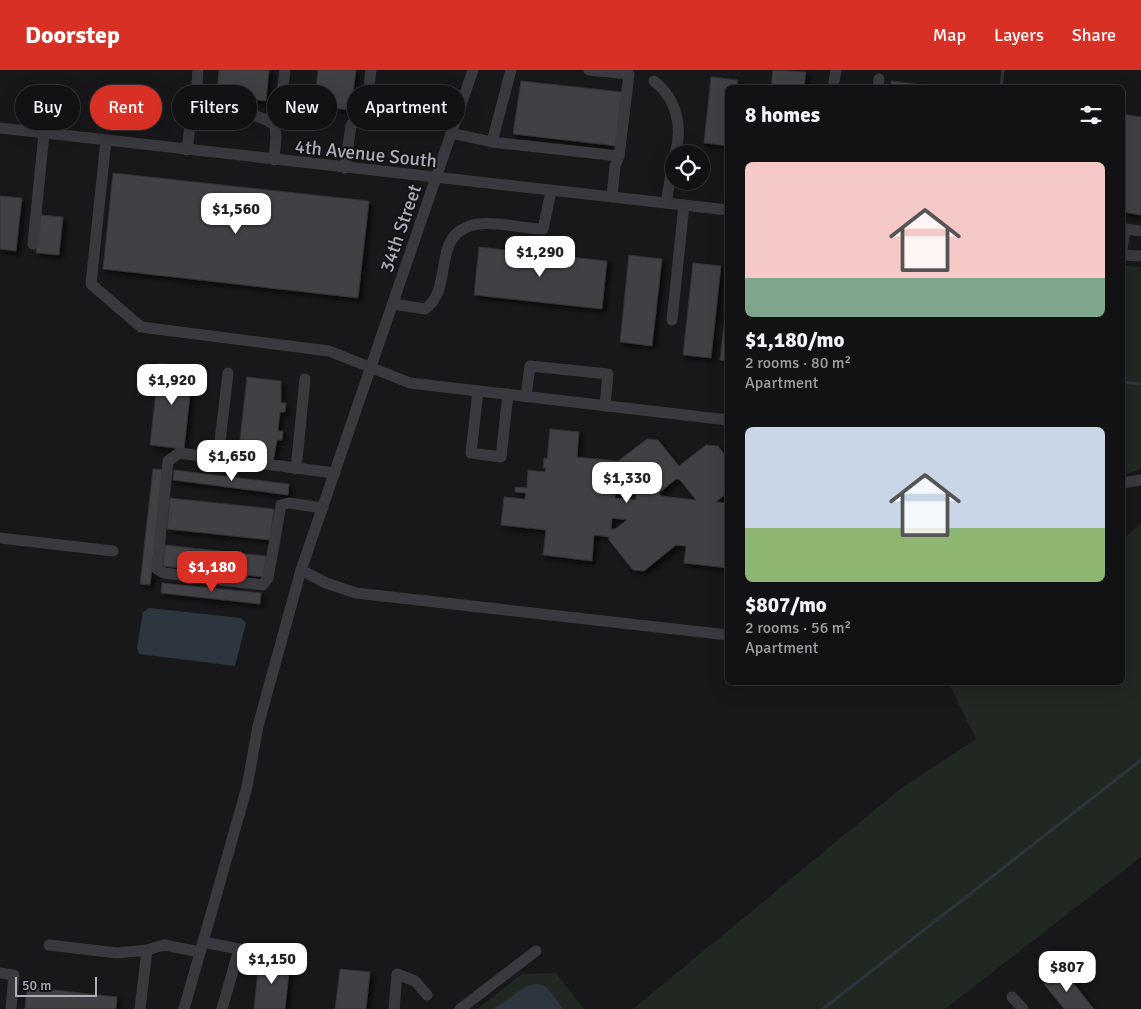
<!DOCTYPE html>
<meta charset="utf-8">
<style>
body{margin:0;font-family:Signika,sans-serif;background:#1f2022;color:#f1f3f6;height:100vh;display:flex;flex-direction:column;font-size:19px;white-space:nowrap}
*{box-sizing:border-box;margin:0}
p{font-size:16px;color:#9c9ea0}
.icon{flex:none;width:28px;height:28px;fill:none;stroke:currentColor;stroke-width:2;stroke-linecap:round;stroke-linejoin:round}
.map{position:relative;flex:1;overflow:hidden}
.side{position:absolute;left:725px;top:15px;width:400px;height:600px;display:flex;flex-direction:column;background:#121214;border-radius:8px;box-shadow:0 5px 20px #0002,0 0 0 1px #313234}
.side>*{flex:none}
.guide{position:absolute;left:15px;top:15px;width:475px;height:45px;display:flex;gap:10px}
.tools{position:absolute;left:665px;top:75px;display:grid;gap:10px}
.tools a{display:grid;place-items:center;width:45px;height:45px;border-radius:50%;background:#121214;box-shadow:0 5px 20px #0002,0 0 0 1px #313234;font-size:25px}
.scale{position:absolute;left:15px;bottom:12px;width:82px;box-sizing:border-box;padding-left:5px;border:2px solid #aaadba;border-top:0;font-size:14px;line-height:18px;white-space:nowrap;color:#aaadba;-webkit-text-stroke:4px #131315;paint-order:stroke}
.price{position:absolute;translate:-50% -42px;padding:0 11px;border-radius:10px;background:#fff;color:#222;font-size:16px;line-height:32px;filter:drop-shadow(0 1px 2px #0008)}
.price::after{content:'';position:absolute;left:50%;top:30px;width:15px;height:11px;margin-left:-8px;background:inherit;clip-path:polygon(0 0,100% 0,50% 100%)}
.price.current{background:#d93025;color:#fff}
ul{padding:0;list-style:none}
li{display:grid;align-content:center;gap:10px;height:265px;padding:0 20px}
li span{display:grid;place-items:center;height:155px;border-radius:8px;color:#555}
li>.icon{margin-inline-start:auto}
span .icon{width:90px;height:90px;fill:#fffc;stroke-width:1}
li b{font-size:21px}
h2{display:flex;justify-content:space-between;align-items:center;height:60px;padding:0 20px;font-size:21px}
.tag{padding:0 18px;border-radius:22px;background:#121214;box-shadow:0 5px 20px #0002,0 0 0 1px #313234;font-size:18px;line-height:45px}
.tag.current{background:#d93025;color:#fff}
header{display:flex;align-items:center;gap:30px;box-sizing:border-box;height:70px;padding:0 25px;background:#d93025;color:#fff}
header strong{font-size:24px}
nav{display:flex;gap:28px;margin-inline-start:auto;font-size:18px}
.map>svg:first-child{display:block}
</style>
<header>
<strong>Doorstep</strong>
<nav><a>Map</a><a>Layers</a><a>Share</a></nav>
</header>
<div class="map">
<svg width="1141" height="939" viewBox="0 0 1141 939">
<defs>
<filter id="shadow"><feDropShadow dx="3.5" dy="3.5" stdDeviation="2.5" flood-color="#0009"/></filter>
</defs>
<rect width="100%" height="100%" fill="#18181a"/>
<g fill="#202821">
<polygon points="1122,195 1141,197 1141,399 1123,405"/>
<polygon points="1141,454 1141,787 945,939 633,939 900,719 976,669 951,618 952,613 1122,612 1123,469"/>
<polygon points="556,903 584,939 477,939 522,904"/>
</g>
<g fill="#2d353f">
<polygon points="149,538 241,548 246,553 235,596 139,584 137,577 143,542"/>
<polygon points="538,914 547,917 563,939 493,939 528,915"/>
</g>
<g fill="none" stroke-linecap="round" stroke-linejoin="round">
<g stroke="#2d353f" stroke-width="3">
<polyline points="1001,18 1003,0"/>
<polyline points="1122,312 1141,314"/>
<polyline points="823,939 1141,690"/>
</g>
</g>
<g fill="#3f4044" stroke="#323236" fill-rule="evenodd" filter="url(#shadow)">
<polygon points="219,0 269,0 266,31 249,29 248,37 232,35 233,27 217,25"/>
<polygon points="318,0 356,0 351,40 314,36"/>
<polygon points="773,0 806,2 804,18 771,18"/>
<polygon points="711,7 738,10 737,18 728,18 728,76 704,73"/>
<polygon points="521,11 622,22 617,76 513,64"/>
<polygon points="891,11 942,17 942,18 891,18"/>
<polygon points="1122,44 1141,47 1141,145 1122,142"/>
<polygon points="113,103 369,131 358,228 103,199"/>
<polygon points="0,126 22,128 16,181 0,179"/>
<polygon points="40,145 63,147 59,185 36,183"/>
<polygon points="479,177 607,191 602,239 474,225"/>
<polygon points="629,185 662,189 652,276 620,272"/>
<polygon points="693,193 721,196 711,288 683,285"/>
<polygon points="728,219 728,291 720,290"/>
<polygon points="159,293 193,297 184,379 150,375"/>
<polygon points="247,307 281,311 281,333 286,333 285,342 280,342 278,361 283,361 282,370 277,370 273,392 238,388"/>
<path d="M 550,359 L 579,362 L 577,387 L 618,391 L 647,369 L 658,370 L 679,396 L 706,375 L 718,376 L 728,389 L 728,422 L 716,432 L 728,433 L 728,498 L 684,493 L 686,476 L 676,475 L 644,501 L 633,500 L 609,470 L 609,467 L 594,465 L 592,491 L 543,485 L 546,460 L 501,455 L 504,427 L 525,429 L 526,423 L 515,422 L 515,417 L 527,418 L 528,400 L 545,402 L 546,398 L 543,398 L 544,388 L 547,389 ZM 617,403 L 620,403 L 636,423 L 636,430 L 615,428 ZM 676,409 L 680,410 L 696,430 L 661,426 L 659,423 ZM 612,448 L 627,450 L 615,459 L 611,459 Z"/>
<polygon points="153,399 163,400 150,515 140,514"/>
<polygon points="174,400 289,414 288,425 173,410"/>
<polygon points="170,428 274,439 270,470 167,459"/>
<polygon points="165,475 266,486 264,507 163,496"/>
<polygon points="162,513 261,523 260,534 161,523"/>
<polygon points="259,890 290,893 285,939 254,939"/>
<polygon points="340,899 370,902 366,939 335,939"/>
<polygon points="1063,900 1094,939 1064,939 1044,914"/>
<polygon points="27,917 117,927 116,939 25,939"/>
</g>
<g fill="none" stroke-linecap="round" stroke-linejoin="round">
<g stroke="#39393f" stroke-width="11">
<polyline points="589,0 629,4 619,86 615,96 612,127"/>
<path d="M 654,11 C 677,29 683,57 675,84"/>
<polyline points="833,18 836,0"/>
<polyline points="878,18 879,9"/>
<polyline points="195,44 198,0"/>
<polyline points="275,55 279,48 285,0"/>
<polyline points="0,58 728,140"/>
<polyline points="451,63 492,72 619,86"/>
<polyline points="106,70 91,214 141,257 329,281 410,313 728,350"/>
<polyline points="492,72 511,0"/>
<path d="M 187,80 L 190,56 L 195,44 C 220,38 254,41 275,55 L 276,67 L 274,90"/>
<path d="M 345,98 L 351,55 C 371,45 368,19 371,0"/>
<polyline points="666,133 674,87"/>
<polyline points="33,174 44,63"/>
<polyline points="1122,180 1125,159 1141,161"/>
<polyline points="1122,185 1141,186"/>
<path d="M 393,234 L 425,239 C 456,218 428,162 478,154 C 498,151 522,159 543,159 L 551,121"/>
<polyline points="672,250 684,135"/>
<polyline points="478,321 471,383 501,387 508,324"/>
<polyline points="526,326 530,296 608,304 605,335"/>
<polyline points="218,389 228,303"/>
<polyline points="296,399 305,309"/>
<polyline points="1122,413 1141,410"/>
<polyline points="323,438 289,433 281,435 268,508 263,515 164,503 157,499 168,391 179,383 335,403"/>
<polyline points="0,468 113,481"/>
<polyline points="301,500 326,513 356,523 728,565"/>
<polyline points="203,872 239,879 222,939"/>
<polyline points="49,875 117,883 147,880"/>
<polyline points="0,903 14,905 11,939"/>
<polyline points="1012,927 1023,939"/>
<polyline points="140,939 147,880 164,875 200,882"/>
<polyline points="184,939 247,717 258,656 301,500 473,0"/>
<polyline points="394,939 397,904 415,911 427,925"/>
<polyline points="460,939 536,881"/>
</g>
</g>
<g text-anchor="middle" stroke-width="4" stroke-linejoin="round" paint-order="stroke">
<g font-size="19" fill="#aaadba" stroke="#131315">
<text transform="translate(366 83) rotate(6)" y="7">4th Avenue South</text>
<text transform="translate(400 158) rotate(-71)" y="7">34th Street</text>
</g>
</g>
</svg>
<div class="tools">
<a><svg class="icon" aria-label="locate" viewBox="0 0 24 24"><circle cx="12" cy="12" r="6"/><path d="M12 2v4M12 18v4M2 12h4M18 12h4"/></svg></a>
</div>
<div class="scale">50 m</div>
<b class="price" style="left:236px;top:165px">$1,560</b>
<b class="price" style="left:540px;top:208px">$1,290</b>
<b class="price" style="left:172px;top:336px">$1,920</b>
<b class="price" style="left:232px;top:412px">$1,650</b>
<b class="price" style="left:627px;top:434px">$1,330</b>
<b class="price current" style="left:212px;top:523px">$1,180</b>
<b class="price" style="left:272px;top:915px">$1,150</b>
<b class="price" style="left:1067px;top:923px">$807</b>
<div class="guide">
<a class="tag">Buy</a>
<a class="tag current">Rent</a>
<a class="tag">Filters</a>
<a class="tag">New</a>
<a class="tag">Apartment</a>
</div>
<section class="side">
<h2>8 homes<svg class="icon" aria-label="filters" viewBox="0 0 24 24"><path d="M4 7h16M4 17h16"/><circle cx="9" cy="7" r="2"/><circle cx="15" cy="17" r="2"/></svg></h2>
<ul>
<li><span style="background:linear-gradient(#f6c9c9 75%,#7fa58c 0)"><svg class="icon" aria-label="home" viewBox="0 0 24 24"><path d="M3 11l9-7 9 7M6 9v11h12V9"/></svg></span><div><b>$1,180/mo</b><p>2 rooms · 80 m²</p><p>Apartment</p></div></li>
<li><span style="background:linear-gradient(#c9d6e8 65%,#8fb573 0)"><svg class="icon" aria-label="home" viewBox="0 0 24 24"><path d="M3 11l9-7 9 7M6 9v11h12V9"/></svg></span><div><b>$807/mo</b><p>2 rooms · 56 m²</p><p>Apartment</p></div></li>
</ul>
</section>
</div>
